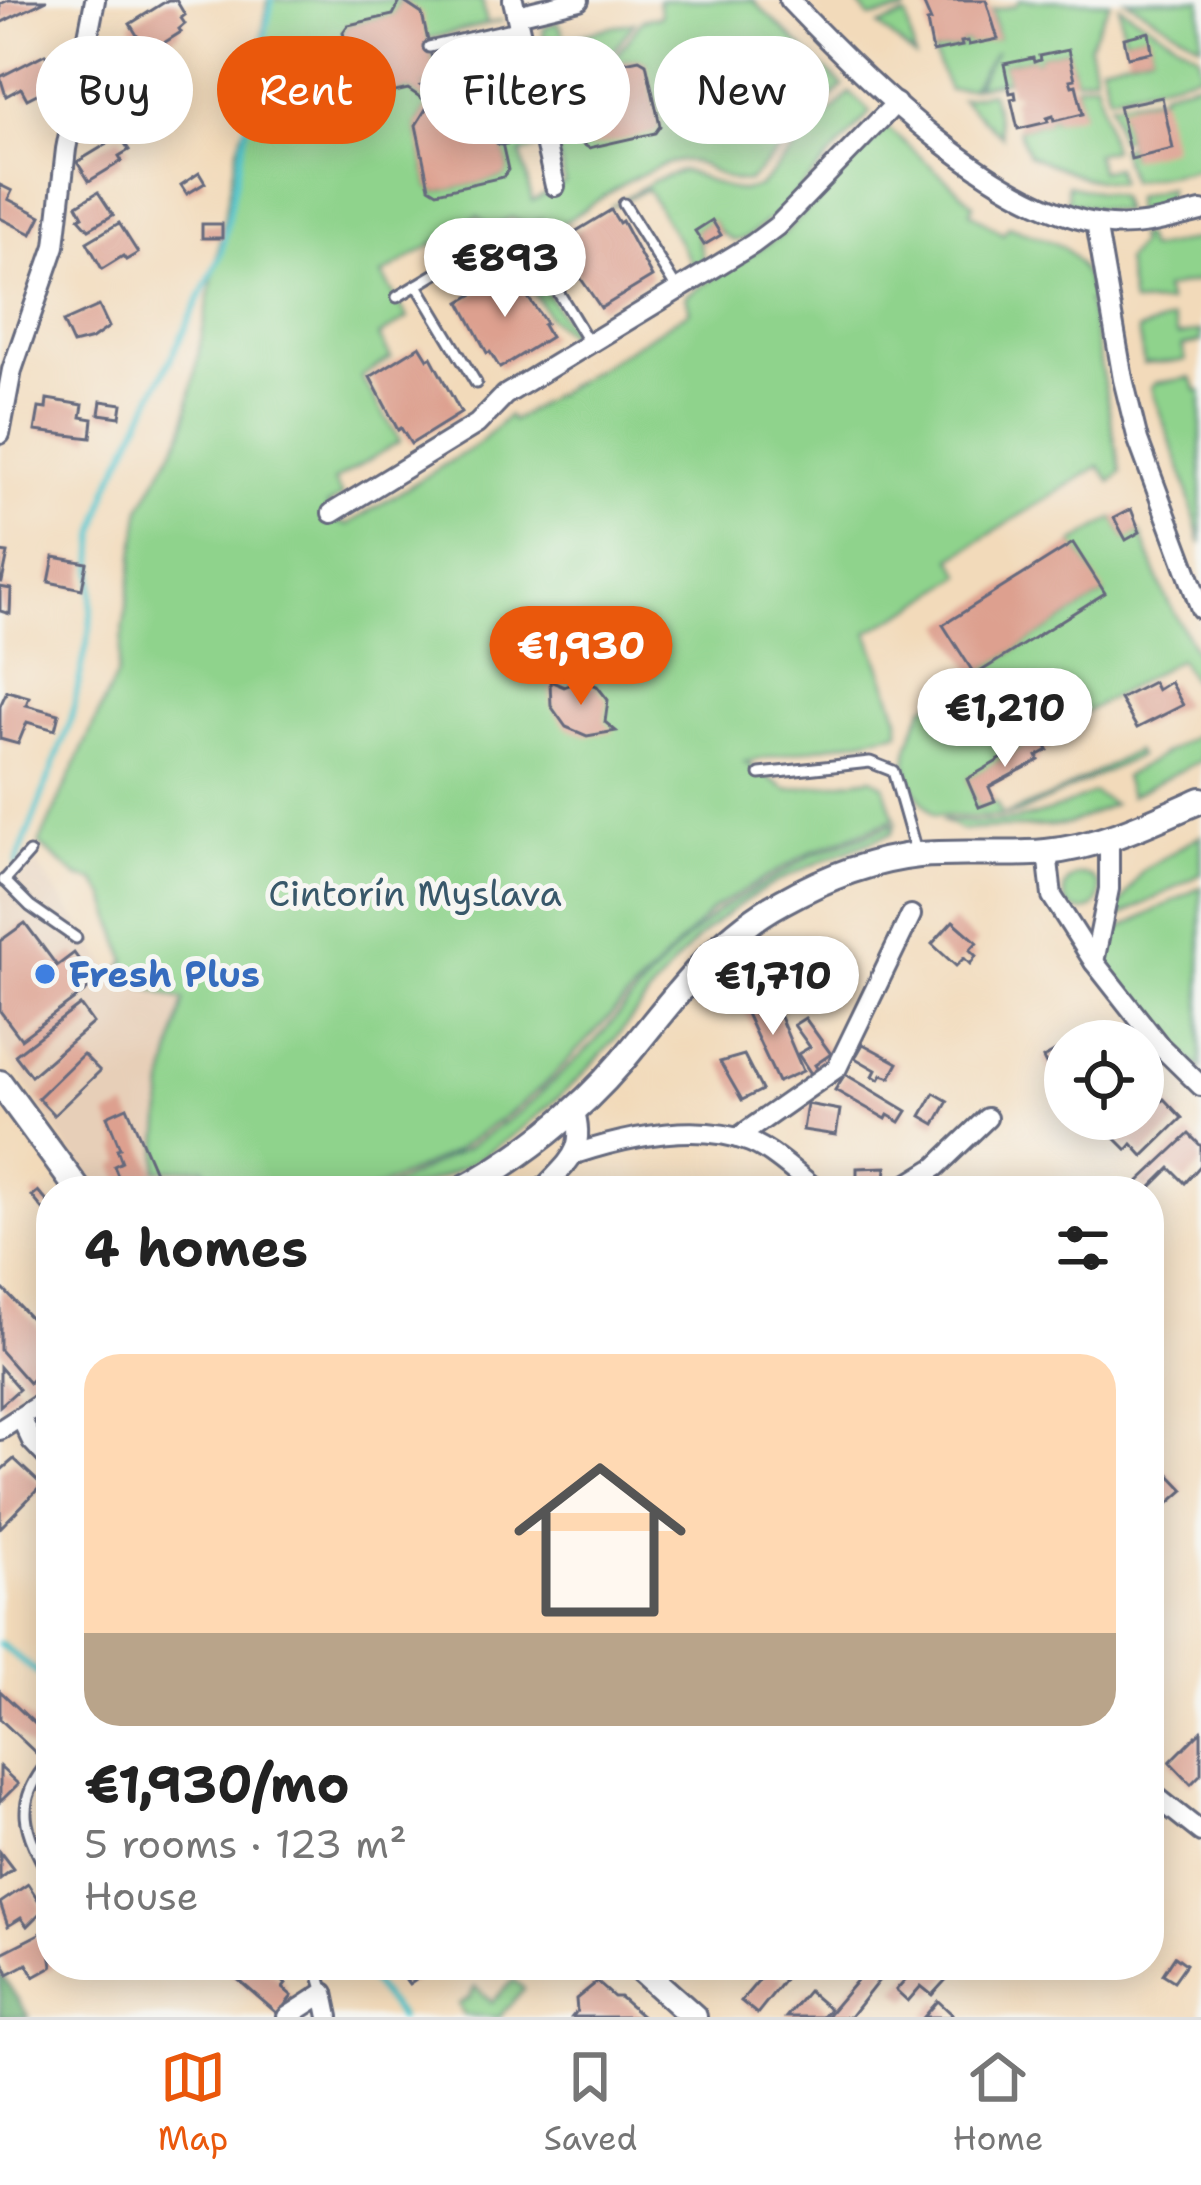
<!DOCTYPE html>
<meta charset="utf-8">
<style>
body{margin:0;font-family:"Shantell Sans",sans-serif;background:#f6f6f6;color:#222;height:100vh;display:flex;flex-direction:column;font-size:45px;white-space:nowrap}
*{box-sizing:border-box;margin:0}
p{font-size:39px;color:#767676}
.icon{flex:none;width:66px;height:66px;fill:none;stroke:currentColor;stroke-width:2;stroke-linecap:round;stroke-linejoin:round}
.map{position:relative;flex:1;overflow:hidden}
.drawer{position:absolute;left:36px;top:1176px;width:1128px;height:804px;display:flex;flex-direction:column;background:#fff;border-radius:48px;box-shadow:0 6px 30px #0003}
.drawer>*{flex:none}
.banner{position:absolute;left:36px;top:36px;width:1131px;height:108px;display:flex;gap:24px}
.buttons{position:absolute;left:1044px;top:1020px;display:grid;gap:24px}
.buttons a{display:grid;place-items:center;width:120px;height:120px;border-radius:50%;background:#fff;box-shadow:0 6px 30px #0003;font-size:60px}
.price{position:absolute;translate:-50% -102px;padding:0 27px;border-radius:42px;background:#fff;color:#222;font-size:39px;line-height:78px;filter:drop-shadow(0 3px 6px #0008)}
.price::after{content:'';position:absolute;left:50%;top:72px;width:36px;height:27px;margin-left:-18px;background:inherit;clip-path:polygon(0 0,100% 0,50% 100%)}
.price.on{background:#ea580c;color:#fff}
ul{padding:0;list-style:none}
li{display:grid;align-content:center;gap:24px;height:636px;padding:0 48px}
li+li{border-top:3px solid #e0e0e0}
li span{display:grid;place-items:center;height:372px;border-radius:36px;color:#555}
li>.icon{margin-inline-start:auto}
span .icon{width:216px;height:216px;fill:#fffc;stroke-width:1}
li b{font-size:51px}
h2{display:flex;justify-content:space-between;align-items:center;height:144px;padding:0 48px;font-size:51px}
.chip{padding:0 42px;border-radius:54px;background:#fff;box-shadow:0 6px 30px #0003;font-size:42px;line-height:108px}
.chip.on{background:#ea580c;color:#fff}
.tabs{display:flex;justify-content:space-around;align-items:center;height:168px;border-top:3px solid #e0e0e0;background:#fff;font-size:33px;color:#767676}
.tabs a{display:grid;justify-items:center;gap:6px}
.tabs .on{color:#ea580c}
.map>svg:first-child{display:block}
</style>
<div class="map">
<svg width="1201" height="2017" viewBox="0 0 1201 2017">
<rect width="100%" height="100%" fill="#f6f6f2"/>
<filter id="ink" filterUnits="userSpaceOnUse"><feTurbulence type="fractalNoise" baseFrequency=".00833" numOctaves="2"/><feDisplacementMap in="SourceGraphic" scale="24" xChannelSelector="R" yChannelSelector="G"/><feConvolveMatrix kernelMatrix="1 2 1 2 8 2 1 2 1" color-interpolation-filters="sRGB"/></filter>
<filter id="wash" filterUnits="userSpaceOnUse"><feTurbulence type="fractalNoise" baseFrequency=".004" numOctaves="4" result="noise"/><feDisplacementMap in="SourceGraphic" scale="48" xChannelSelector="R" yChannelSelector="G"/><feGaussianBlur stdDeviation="2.7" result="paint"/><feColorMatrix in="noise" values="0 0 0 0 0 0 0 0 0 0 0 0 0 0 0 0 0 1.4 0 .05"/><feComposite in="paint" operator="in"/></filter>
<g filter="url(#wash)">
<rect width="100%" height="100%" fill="#f2daba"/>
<polygon fill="#e7cfb8" points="37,864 117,978 184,1000 164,1086 158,1171 165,1172 162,1191 96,1191 5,1053 0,1035 0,891"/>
<g fill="#8fd38c" stroke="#558175" stroke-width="3">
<path d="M 268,0 L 401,0 L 393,15 L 348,25 L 343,32 L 357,94 L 364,99 L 408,89 L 429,103 L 434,95 L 421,86 L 431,84 L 436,77 L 430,54 L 442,61 L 494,50 L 509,120 L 502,130 L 499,131 L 494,108 L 487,103 L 442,113 L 429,104 L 416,125 L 429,187 L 437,192 L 503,177 L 508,170 L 503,147 L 532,143 L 536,149 L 521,153 L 532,201 L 565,183 L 553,131 L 557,126 L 576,122 L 581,143 L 646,63 L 639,59 L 613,64 L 612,61 L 642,20 L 661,16 L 658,0 L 752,0 L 843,86 L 749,181 C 723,185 710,163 686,161 C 651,158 580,214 549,232 L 541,219 L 529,226 L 511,218 L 490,229 L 478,216 L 382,275 L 408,318 L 379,336 L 391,358 L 361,377 L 400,441 L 334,481 L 342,496 L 327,506 L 337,522 L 347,525 L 480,443 L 508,416 L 512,421 L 690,311 L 686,296 L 786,232 L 887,127 L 974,204 L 970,212 L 1003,234 L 1009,226 C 1064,248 1073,239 1094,300 L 1088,301 L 1121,472 L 1111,482 L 1099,466 L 952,558 L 962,575 L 913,608 L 868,632 L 899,718 L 899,732 L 745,762 L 787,790 L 872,778 L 884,785 L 895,819 L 810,852 L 713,909 L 549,1080 L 517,1108 L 453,1152 L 370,1191 L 212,1191 L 206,1180 L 205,1168 L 157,1171 L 164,1086 L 184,1000 L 117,978 L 126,960 L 106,897 L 95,881 L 78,877 L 39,844 L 117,674 L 141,507 L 184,430 L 237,151 L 252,103 Z"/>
<polygon points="403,0 482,0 487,24 503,20 427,39"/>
<polygon points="855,0 908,0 905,11 870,18"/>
<polygon points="1020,0 1110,2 1089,45 1095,75 1075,79 1067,50 1040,56 1040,60 1034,62 1032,58 1004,64 1007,80 975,87 996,51 971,88 949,90 933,52 962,46 961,42 968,41 969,44 998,38 992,10 1014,6"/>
<polygon points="1126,0 1201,0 1201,44 1200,44"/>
<polygon points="1119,6 1198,54 1201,73 1109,96 1101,64 1152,52 1148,33 1124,38"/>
<polygon points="905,16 907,18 915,57 879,26"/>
<polygon points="558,22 565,38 634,22 602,67 572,74 568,81 572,102 552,106 547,103 538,64 553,61 548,39 543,39 544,28"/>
<polygon points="1096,81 1112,150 1095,154 1100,171 1115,167 1119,181 1116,183 1085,178 1028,155 1018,129 1047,122 1047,118 1053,116 1054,120 1082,113 1076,85"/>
<polygon points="1201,81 1201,169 1130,181 1120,148 1128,146 1131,158 1120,106 1126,138 1119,140 1110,103 1161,96 1161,91"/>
<polygon points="990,92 992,95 1001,136 961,99"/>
<path d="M 850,93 L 871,112 L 780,211 L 746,238 L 734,241 L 720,232 L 712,221 L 696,230 L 703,258 L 685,275 L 678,274 L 692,264 L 647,189 L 610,207 L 653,181 L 681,171 C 711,176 728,200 760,186 Z"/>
<polygon points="1067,185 1118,196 1123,212 1068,203"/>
<polygon points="1168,188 1167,205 1134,211 1134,197"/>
<polygon points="1143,235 1148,249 1201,238 1201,280 1164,289 1168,303 1132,304 1125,261 1139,243 1137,236"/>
<polygon points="525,257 571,332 572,340 549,317 516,263"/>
<polygon points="1172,319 1178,336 1201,331 1201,342 1182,346 1186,361 1144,364 1138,331"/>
<polygon points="1191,378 1197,391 1201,391 1201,544 1185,481 1151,388 1155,383"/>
<path d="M 1114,518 L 1126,539 L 1140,532 L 1165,596 L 1201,661 L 1201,695 L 1179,659 L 968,779 L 979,807 L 995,801 L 1003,816 L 1054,795 L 1135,751 L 1138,756 L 1020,813 C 990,819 964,818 934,815 C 897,772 901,758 924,707 L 1104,594 L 1073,543 Z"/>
<polygon points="1201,732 1201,760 1130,796 1124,777"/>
<path d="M 1093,793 L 1113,804 L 1069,824 L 1053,826 L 961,830 L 941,820 C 1004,826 1035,821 1093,793 Z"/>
<path d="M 896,823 L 892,833 C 828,858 767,879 714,924 C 675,956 651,996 619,1034 C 568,1096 464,1191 381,1191 L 467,1148 L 522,1110 L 591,1046 L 675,950 L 718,911 L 812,855 Z"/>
<polygon points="1201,835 1201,874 1109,922 1142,871"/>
<circle cx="1082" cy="893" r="18"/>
<path d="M 1201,887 L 1201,1069 C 1172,1041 1126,1001 1108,966 C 1104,957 1105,946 1106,936 Z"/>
<polygon points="514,1980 524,1989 499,2017 463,2015 459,2004 469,1998 475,1987 492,2002"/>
</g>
<polygon fill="#73b578" stroke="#47726b" stroke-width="3" points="0,1972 29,2017 0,2017"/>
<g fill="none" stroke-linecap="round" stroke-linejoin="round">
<g stroke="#56c4ca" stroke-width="6">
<polyline points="16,864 71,720 90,629 96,534 109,486 221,254 272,0"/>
<polyline points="0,1644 51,1683"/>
<polyline points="358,1965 400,2017"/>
</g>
</g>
<g id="blocks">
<g fill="#dda08f">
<polygon points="9,0 47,0 0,23 0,4"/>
<polygon points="168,0 176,0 185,15 181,18 185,24 179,29 181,32 148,53 130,24"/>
<polygon points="401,0 422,14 436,77 431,84 421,86 434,95 429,103 408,89 364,99 357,94 343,32 348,25 393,15"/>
<polygon points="922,0 986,0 998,39 969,45 968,41 961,42 962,46 933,52 927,22 931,21"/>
<polygon points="1149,32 1152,52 1128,57 1124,38"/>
<polygon points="1068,50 1075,79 1070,80 1072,86 1076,85 1083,114 1054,121 1053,116 1047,118 1048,122 1018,129 1011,99 1016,98 1015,92 1010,93 1004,64 1033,58 1034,62 1040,60 1039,56"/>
<polygon points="45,54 60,82 27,99 21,88 6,96 0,77"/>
<polygon points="639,59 646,63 660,126 655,133 589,148 581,143 568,81 572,73"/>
<polygon points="140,78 157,110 123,128 106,95"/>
<polygon points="1162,97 1173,149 1131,159 1119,106"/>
<polygon points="487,103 494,107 508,170 503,177 437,192 429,187 416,125 429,104 442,113"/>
<polygon points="120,136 129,150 119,156 122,161 89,181 77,162"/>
<polygon points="199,173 205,183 187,194 181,185"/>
<polygon points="0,185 12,191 8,199 41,216 32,234 0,218"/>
<polygon points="98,192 113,215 89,229 79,218 83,216 77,205"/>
<polygon points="611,210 619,223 622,221 652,277 601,308 564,254 567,252 560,241"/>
<polygon points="712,220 721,235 704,245 695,231"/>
<polygon points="119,223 138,253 126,260 123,256 102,269 87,242"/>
<rect x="202" y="224" width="20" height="14"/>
<polygon points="510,272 546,323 543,325 550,337 500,368 490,352 487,353 460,302"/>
<polygon points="99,306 109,327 92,339 73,344 63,322"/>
<polygon points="420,346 428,359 431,357 461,413 411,444 401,428 398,430 370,377"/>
<polygon points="47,399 83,405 81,417 93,419 91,438 35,431 39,408 46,409"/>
<polygon points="101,401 122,404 120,417 99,414"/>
<polygon points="1131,509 1140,532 1126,540 1114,518"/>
<polygon points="1073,543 1105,593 975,675 943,625"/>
<polygon points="0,552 8,553 2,582 0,582"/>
<polygon points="54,557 87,563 82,589 49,582"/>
<polygon points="0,587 11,589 10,614 0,611"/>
<polygon points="550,681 564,687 582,680 597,686 608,700 605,722 616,731 587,736 566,727 551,706"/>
<polygon points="1153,682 1157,690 1170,682 1183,705 1137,728 1120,699"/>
<polygon points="7,691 29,697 26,705 59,714 55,730 27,722 18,744 0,739 0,706"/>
<polygon points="1040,736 1048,750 1037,756 1039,760 989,787 995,801 979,807 967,779"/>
<polygon points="953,921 977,942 970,950 976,956 970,964 964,958 956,966 932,944"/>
<polygon points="25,923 57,966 74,953 96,983 21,1039 0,1011 0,941"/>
<polygon points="771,996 803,1071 778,1082 743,1007"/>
<polygon points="80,1005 93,1023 31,1076 15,1055"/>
<polygon points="805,1018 831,1054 815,1065 819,1071 812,1075 798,1054 810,1047 794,1025"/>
<polygon points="863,1044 898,1063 890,1078 882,1075 879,1080 873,1076 876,1070 855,1058"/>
<polygon points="1065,1046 1065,1076 1055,1082 1043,1058"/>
<polygon points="83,1054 100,1071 54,1115 38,1098"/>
<polygon points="744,1055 762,1090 742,1100 720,1062"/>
<polygon points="845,1074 907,1111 900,1122 888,1115 886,1119 835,1090"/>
<polygon points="934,1093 948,1101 935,1124 921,1116"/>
<polygon points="1150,1094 1159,1103 1164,1099 1182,1118 1143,1156 1132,1144 1127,1150 1110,1133 1120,1119 1143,1119 1143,1101"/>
<polygon points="807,1104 840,1110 836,1135 803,1130"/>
<polygon points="127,1107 155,1172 122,1186 114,1166 122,1162 117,1149 120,1148 107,1116"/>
<polygon points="1189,1134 1201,1146 1201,1165 1185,1183 1170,1168 1147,1191 1138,1182"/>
<polygon points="886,1167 885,1180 857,1184 857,1168"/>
<polygon points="38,1191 50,1205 44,1211 32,1196"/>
<polygon points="4,1290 51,1340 51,1360 29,1383 0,1350 0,1293"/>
<polygon points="0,1367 19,1389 0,1406"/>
<polygon points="1149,1453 1184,1490 1168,1504 1149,1486"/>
<polygon points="14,1459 42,1485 0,1528 0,1471"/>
<polygon points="1149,1689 1158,1698 1152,1703 1164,1714 1149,1728"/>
<polygon points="0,1691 51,1739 38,1755 0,1719"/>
<polygon points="1201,1731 1201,1774 1191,1784 1170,1762"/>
<polygon points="0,1767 18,1784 0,1802"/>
<polygon points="0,1852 13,1869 0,1879"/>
<polygon points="28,1884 44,1909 27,1926 21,1918 8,1926 0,1903"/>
<polygon points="47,1930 52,1967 34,1977 27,1964 8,1974 0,1954"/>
<polygon points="1175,1956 1186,1964 1174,1981 1163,1974"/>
<polygon points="221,1965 267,1968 286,1984 283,1988 292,1996 278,2014"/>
<polygon points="403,1965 419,1965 425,1973 409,1984 398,1969"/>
<polygon points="722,1965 758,1965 747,1976 730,1976"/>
<polygon points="870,1965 891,1965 850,2017 826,2017"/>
<polygon points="918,1965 943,1965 952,1973 932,1995 921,1986 908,2001 896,1990"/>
<polygon points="769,1968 784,1980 757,2014 741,2001"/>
<polygon points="597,1982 614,1997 620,1997 643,2017 572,2017 577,2011 576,1999"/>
<polygon points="808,1991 829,2009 822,2017 786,2017"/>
<polygon points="938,2001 952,2014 950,2017 924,2017"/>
</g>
</g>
</g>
<g filter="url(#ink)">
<use href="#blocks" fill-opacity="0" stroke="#666b7e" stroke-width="3"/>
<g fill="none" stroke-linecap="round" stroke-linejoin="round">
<defs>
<g id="service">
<polyline points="429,47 517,27"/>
<polyline points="540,120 574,112"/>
<polyline points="501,139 543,130"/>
<polyline points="624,204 677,289"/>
<polyline points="397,297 417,285"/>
<polyline points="476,383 417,285 509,230 518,230 525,237 589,343"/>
<polyline points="760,774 870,762 893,771 917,855"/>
<polyline points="4,880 30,906 76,938"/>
<polyline points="4,881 29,853"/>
<path d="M 51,1759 C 11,1805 25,1830 51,1879"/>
<polyline points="316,1965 324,1993"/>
</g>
<g id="minor">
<polyline points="513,0 555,186"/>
<path d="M 789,0 C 863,78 1000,215 1110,225 C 1141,228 1171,218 1201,211"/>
<polyline points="517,15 579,0"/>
<polyline points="1096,223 1123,379 1138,440 1201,609"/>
<polyline points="0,434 12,370 55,246 66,149 95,0"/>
<polyline points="332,513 477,424 505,395 753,244 777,226 896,103"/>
<polyline points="1047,852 1052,896 1094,962 1160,1046 1201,1086"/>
<polyline points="1094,962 1109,889 1109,838"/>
<polyline points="737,1138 837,1068 911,915"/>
<path d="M 575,1154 C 627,1137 696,1121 750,1142 C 773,1151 798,1175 818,1191"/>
<path d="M 541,1191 C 569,1160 587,1152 574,1108"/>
<polyline points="897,1191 936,1167 987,1118"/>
<polyline points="21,1418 32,1441 51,1461"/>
<polyline points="0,1430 51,1397"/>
<polyline points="1149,1791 1201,1832"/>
<polyline points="287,2017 324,1993 329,2017"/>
</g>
<g id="tertiary">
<polyline points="0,1083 79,1191"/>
<path d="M 459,1191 C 519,1159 578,1113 622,1061 C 671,1003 713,939 782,902 C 823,879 871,860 919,855 C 961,851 1004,856 1046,852 C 1100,847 1151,822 1201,800"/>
<polyline points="636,1965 694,2017"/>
</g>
</defs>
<use href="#service" stroke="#666b7e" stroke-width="15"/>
<use href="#minor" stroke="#666b7e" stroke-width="24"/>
<use href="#tertiary" stroke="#666b7e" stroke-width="30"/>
<use href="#service" stroke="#fff" stroke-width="9"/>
<use href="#minor" stroke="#fff" stroke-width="18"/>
<use href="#tertiary" stroke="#fff" stroke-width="24"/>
</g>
</g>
<circle fill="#3f7fe0" stroke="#f6f6f2" stroke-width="4.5" cx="45" cy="974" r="12"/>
<g text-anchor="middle" stroke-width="10" stroke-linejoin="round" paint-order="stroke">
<g font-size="36" fill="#38586a" stroke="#f6f6f2">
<text x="415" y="906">Cintorín Myslava</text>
</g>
<g font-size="36" font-weight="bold" fill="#366cbe" stroke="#f6f6f2" text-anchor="start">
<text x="69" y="987">Fresh Plus</text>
</g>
</g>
</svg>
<div class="buttons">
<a><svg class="icon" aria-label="locate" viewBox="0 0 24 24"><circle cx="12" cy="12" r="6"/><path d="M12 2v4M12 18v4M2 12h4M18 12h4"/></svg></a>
</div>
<b class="price" style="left:505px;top:320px">€893</b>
<b class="price on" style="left:581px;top:708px">€1,930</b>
<b class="price" style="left:1005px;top:770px">€1,210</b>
<b class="price" style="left:773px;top:1038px">€1,710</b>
<div class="banner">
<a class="chip">Buy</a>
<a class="chip on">Rent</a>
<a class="chip">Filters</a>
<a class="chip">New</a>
</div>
<section class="drawer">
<h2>4 homes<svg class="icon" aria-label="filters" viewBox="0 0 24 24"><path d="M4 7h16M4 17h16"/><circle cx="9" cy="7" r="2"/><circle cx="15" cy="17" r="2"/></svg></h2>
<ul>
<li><span style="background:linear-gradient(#ffd9b3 75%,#b9a48a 0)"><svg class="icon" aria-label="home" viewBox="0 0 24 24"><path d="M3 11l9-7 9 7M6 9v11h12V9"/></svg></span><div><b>€1,930/mo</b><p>5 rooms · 123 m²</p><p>House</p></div></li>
</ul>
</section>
</div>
<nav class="tabs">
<a class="on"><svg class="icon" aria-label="map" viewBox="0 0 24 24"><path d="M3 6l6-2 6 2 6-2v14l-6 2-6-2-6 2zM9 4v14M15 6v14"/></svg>Map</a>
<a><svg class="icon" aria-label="saved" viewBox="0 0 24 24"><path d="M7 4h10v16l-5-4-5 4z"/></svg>Saved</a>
<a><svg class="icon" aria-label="home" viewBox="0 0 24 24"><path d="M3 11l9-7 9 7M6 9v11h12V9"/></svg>Home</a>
</nav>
